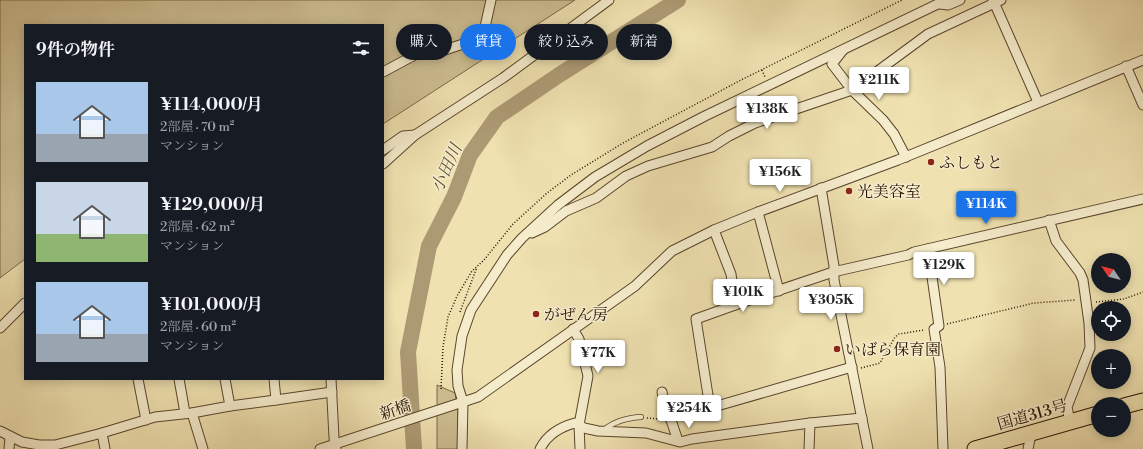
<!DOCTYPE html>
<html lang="ja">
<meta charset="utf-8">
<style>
body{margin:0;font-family:"Libre Bodoni","Noto Serif JP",serif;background:#242831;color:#f1f3f6;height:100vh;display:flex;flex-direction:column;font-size:15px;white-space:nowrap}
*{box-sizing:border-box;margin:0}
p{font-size:13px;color:#9ea1a6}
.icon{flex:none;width:22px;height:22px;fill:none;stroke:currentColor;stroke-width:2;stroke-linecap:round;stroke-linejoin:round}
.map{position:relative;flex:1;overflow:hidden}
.details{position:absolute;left:24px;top:24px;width:360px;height:356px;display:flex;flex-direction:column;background:#171b24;border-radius:0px;box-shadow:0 2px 10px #0003}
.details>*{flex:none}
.hud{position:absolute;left:396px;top:24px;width:380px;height:36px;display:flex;gap:8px}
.needle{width:26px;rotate:305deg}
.buttons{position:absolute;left:1091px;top:253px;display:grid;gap:8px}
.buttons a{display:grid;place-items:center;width:40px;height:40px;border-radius:50%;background:#171b24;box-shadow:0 2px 10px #0003;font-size:20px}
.price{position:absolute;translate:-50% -34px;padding:0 9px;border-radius:4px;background:#fff;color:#222;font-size:13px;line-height:26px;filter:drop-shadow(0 1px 2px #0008)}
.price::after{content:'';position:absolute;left:50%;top:24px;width:12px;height:9px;margin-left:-6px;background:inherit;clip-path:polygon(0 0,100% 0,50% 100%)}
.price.selected{background:#1a73e8;color:#fff}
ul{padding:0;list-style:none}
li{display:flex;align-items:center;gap:12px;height:100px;padding:0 12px}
li span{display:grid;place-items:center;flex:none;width:112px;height:80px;border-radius:0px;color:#555}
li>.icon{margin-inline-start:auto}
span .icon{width:48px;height:48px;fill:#fffc;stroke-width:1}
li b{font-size:17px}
h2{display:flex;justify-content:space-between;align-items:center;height:48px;padding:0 12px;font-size:17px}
.pill{padding:0 14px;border-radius:18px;background:#171b24;box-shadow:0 2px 10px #0003;font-size:14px;line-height:36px}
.pill.selected{background:#1a73e8;color:#fff}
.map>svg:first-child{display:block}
</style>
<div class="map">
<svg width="1143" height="449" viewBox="0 0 1143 449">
<rect width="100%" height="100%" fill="#efe1b0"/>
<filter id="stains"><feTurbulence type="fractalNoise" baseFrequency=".005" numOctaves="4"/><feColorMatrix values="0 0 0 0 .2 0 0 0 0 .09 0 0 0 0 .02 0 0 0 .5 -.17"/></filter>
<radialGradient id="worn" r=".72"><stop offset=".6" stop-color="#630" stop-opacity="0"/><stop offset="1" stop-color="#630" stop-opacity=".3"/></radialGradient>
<g fill="#cdbe92" stroke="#7b6849">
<polygon points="0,0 575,0 383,124 383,25 25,25 25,259 0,278"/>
<polygon points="437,385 455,393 458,412 458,449 437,449"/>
</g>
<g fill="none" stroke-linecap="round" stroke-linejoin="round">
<polyline stroke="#ac9a74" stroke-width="16" points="414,449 408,352 429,246 454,197 470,155 497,117 559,75 678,0"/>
<defs>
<g id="service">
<polyline points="670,418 707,411 710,408"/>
<path d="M 604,430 C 614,421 627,418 641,417"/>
</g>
<g id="minor">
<polyline points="993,0 1038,102"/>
<polyline points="940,4 948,5 960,0"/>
<polyline points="843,50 832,64 852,90 883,120 894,134 906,157"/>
<polyline points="1126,66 1143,105"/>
<polyline points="383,72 426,49 445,50 475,40 485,27 491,0"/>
<polyline points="383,150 403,136 415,135"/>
<polyline points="383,164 415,135 503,78 609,0"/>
<polyline points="821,188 834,266 834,280 868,449"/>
<polyline points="758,212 779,291"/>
<polyline points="1049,220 1056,241 1080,273 1083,280 1089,323 1090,348 1067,407 1070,422"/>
<polyline points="714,230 731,274 735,305 833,272 908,255 914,252 1143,199"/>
<polyline points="532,233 545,227 566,211 596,198 626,176 648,166 712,147 729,136 755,123 852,90 928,34 1001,0"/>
<polyline points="928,249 939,326 934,329 940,367 943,449"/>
<polyline points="735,305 696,319 710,408 852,367"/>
<polyline points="0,328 25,303"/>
<polyline points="573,329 579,339 588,376 579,425 580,449"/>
<polyline points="138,379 146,420"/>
<polyline points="179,379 185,413"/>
<polyline points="274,379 276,400 332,392"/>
<polyline points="331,379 334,438 336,449"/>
<polyline points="662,392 667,415 671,420 678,441"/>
<polyline points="230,406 276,400"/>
<polyline points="192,413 203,449"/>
<polyline points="0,431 22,442 39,445 55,445 102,433 155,417 192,413 230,406 225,379"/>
<polyline points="102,433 105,449"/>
<polyline points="9,449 10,437"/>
<polyline points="320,449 478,397 635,286 672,251 714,230 758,212 898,160 1143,60"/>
<polyline points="462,449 463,402 458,386 457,370 462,336 471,310 507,255 522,238 558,205 595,177 647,146 705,116 946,0"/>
<path d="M 540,449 C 547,435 560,427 575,423 L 584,428 L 598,431 L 646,433 L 680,442 L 692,439 L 810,423 L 862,418"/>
<polyline points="809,449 810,423"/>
<polyline points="1028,449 1031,434"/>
</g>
<g id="trunk">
<polyline points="1124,406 1143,401"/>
<polyline points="975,449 1098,414"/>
</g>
</defs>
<use href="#service" stroke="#5a452c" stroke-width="6"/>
<use href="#minor" stroke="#5a452c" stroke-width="11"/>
<use href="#trunk" stroke="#291100" stroke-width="17"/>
<g stroke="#291100" stroke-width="1.5" stroke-dasharray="1 2" stroke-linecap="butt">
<polyline points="762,70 765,77"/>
<polyline points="1096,302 1124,299 1143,292"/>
<polyline points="460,312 477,267"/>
<polyline points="947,324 1034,303 1076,300"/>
<polyline points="861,368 880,363 895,337 899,334 924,330"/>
<polyline points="441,389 443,347 448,317 457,296 472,271 484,260 513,224 547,193 571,175 623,143 741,80 902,0"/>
<polyline points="647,418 659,419"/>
</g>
<use href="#service" stroke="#f5eccc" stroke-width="4.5"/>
<use href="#minor" stroke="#f5eccc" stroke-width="9"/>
<use href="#trunk" stroke="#efe1b0" stroke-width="15"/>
</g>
<g fill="#8f2418" stroke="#f5eccc" stroke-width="1.5">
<circle cx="931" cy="162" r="4"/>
<circle cx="849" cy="191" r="4"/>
<circle cx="536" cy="314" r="4"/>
<circle cx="837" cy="349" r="4"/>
</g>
<g text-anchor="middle" stroke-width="3" stroke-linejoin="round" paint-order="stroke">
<g font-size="16" fill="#291100" stroke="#f5eccc" text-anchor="start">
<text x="939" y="168">ふしもと</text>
<text x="857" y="197">光美容室</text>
<text x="544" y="320">がぜん房</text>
<text x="845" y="355">いばら保育園</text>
</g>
<g font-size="16" fill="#291100" stroke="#f5eccc">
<text transform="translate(395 409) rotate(-18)" y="6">新橋</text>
<text transform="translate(1032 414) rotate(-16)" y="6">国道313号</text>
</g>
<g font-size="17" font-style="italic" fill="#644f34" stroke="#f5eccc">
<text transform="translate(446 168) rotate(-66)" y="6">小田川</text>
</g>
</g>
<rect width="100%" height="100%" filter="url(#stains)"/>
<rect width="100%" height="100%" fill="url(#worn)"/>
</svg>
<div class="buttons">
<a><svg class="needle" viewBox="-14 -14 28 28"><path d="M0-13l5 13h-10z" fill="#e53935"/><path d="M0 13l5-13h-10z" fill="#9ea1a6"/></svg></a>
<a><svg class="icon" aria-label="locate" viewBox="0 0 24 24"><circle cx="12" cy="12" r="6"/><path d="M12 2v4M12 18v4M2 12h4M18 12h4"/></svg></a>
<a>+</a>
<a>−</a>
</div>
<b class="price" style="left:879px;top:101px">¥211K</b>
<b class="price" style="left:767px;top:130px">¥138K</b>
<b class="price" style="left:780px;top:193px">¥156K</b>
<b class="price selected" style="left:986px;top:225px">¥114K</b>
<b class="price" style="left:944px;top:286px">¥129K</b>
<b class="price" style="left:743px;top:313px">¥101K</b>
<b class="price" style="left:831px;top:321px">¥305K</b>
<b class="price" style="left:598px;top:374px">¥77K</b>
<b class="price" style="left:689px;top:429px">¥254K</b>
<div class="hud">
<a class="pill">購入</a>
<a class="pill selected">賃貸</a>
<a class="pill">絞り込み</a>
<a class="pill">新着</a>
</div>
<section class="details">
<h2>9件の物件<svg class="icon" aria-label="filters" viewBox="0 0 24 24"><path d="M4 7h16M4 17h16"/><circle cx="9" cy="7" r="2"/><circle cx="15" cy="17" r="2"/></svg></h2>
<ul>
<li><span style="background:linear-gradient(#a9c7e8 65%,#9aa5b1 0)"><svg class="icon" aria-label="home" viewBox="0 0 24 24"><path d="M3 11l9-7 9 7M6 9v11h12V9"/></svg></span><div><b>¥114,000/月</b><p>2部屋 · 70 m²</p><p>マンション</p></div></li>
<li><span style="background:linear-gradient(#c9d6e8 65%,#8fb573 0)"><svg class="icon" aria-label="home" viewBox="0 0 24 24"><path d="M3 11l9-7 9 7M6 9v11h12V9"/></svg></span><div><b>¥129,000/月</b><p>2部屋 · 62 m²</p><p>マンション</p></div></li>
<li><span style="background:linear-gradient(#a9c7e8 65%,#9aa5b1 0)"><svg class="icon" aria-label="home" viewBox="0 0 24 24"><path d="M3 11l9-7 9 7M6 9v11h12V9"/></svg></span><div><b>¥101,000/月</b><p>2部屋 · 60 m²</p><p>マンション</p></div></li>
</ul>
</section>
</div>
